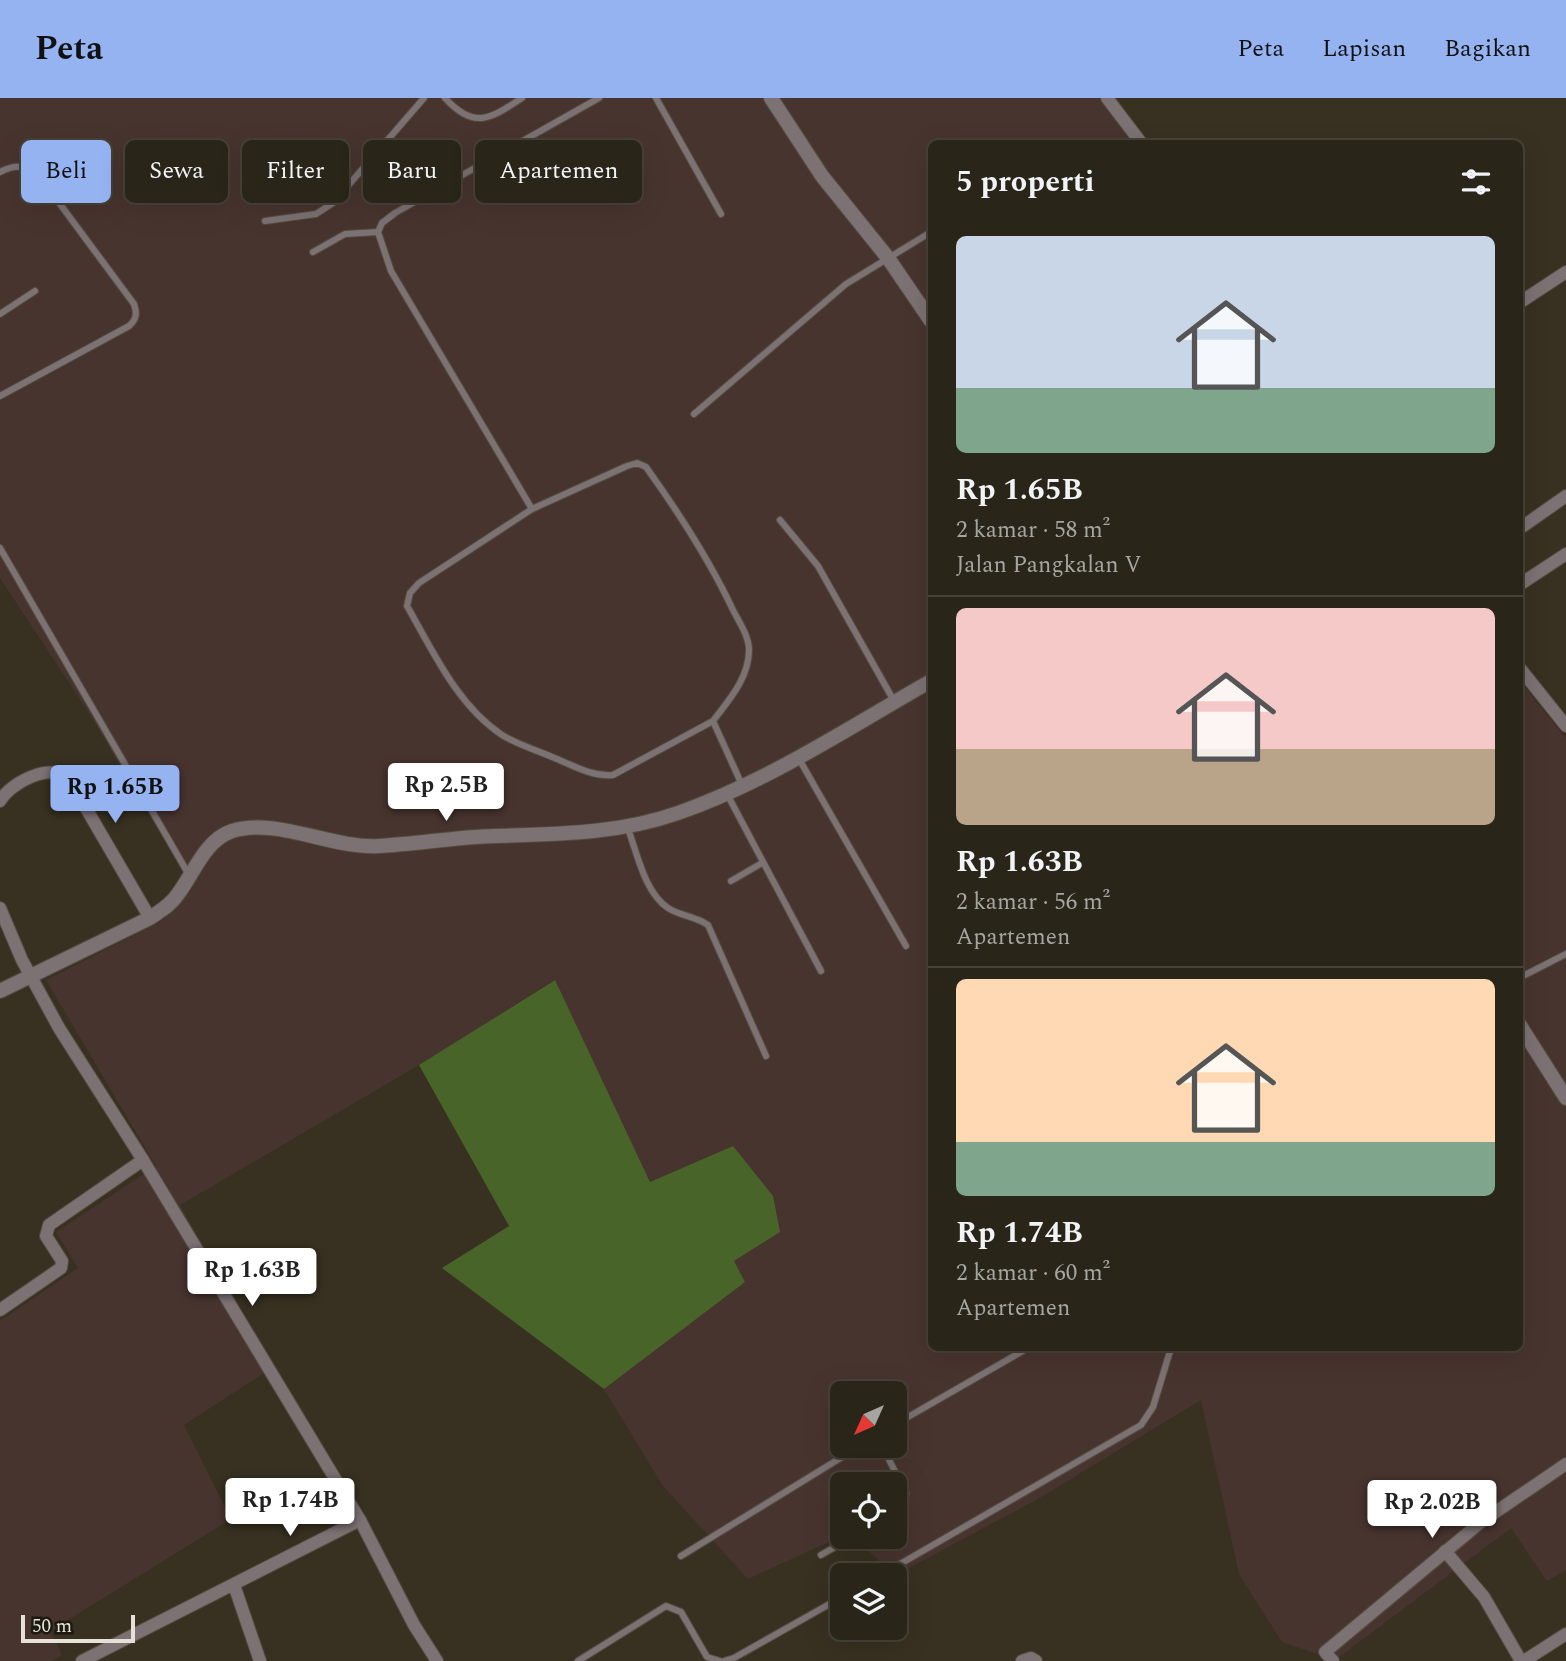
<!DOCTYPE html>
<html lang="id">
<meta charset="utf-8">
<style>
body{margin:0;font-family:Spectral,serif;background:#322d22;color:#f1f3f6;height:100vh;display:flex;flex-direction:column;font-size:26px;white-space:nowrap}
*{box-sizing:border-box;margin:0}
p{font-size:23px;color:#a5a5a2}
.icon{flex:none;width:38px;height:38px;fill:none;stroke:currentColor;stroke-width:2;stroke-linecap:round;stroke-linejoin:round}
.map{position:relative;flex:1;overflow:hidden}
.details{position:absolute;left:928px;top:42px;width:595px;height:1211px;display:flex;flex-direction:column;background:#2a2519;border-radius:10px;box-shadow:0 7px 28px #0002,0 0 0 2px #464238}
.details>*{flex:none}
.guide{position:absolute;left:21px;top:42px;width:665px;height:63px;display:flex;gap:14px}
.needle{width:46px;rotate:225deg}
.buttons{position:absolute;left:830px;top:1283px;display:grid;gap:14px}
.buttons a{display:grid;place-items:center;width:77px;height:77px;border-radius:10px;background:#2a2519;box-shadow:0 7px 28px #0002,0 0 0 2px #464238;font-size:35px}
.scale{position:absolute;left:21px;bottom:18px;width:114px;box-sizing:border-box;padding-left:7px;border:4px solid #e6e1d7;border-top:0;font-size:19px;line-height:24px;white-space:nowrap;color:#e6e1d7;-webkit-text-stroke:5px #1d1a12;paint-order:stroke}
.price{position:absolute;translate:-50% -60px;padding:0 16px;border-radius:7px;background:#fff;color:#222;font-size:23px;line-height:46px;filter:drop-shadow(0 2px 4px #0008)}
.price::after{content:'';position:absolute;left:50%;top:42px;width:21px;height:16px;margin-left:-10px;background:inherit;clip-path:polygon(0 0,100% 0,50% 100%)}
.price.current{background:#95b2f1;color:#111}
ul{padding:0;list-style:none}
li{display:grid;align-content:center;gap:14px;height:371px;padding:0 28px}
li+li{border-top:2px solid #464238}
li span{display:grid;place-items:center;height:217px;border-radius:10px;color:#555}
li>.icon{margin-inline-start:auto}
span .icon{width:126px;height:126px;fill:#fffc;stroke-width:1}
li b{font-size:30px}
h2{display:flex;justify-content:space-between;align-items:center;height:84px;padding:0 28px;font-size:30px}
.tag{padding:0 24px;border-radius:10px;background:#2a2519;box-shadow:0 7px 28px #0002,0 0 0 2px #464238;font-size:24px;line-height:63px}
.tag.current{background:#95b2f1;color:#111}
header{display:flex;align-items:center;gap:42px;box-sizing:border-box;height:98px;padding:0 35px;background:#95b2f1;color:#111}
header strong{font-size:33px}
nav{display:flex;gap:38px;margin-inline-start:auto;font-size:24px}
.map>svg:first-child{display:block}
</style>
<header>
<strong>Peta</strong>
<nav><a>Peta</a><a>Lapisan</a><a>Bagikan</a></nav>
</header>
<div class="map">
<svg width="1566" height="1563" viewBox="0 0 1566 1563">
<rect width="100%" height="100%" fill="#383121"/>
<path fill="#48342f" fill-rule="evenodd" d="M 0,0 L 1100,0 L 1133,45 L 931,46 L 931,1250 L 1519,1250 L 1519,582 L 1566,641 L 1566,1472 L 1547,1483 L 1511,1430 L 1335,1562 L 1282,1544 L 1239,1476 L 1201,1302 L 1036,1402 L 894,1478 L 855,1439 L 894,1438 L 894,1386 L 842,1386 L 842,1438 L 748,1481 L 663,1388 L 604,1291 L 744,1184 L 733,1163 L 779,1134 L 733,1048 L 650,1084 L 554,882 L 419,967 L 180,1107 L 272,1270 L 184,1327 L 231,1421 L 50,1533 L 62,1557 L 52,1563 L 0,1563 L 0,1223 L 78,1170 L 56,1134 L 156,1068 L 46,882 L 162,823 L 193,790 L 89,615 L 0,480 ZM 842,1295 L 894,1295 L 894,1348 L 842,1348 Z"/>
<polygon fill="#496429" points="555,882 650,1084 733,1048 773,1098 780,1134 734,1163 745,1184 604,1291 442,1170 509,1128 419,967"/>
<g fill="none" stroke-linecap="round" stroke-linejoin="round">
<defs>
<g id="service">
<path d="M 445,0 C 474,32 490,21 522,0"/>
<polyline points="656,0 721,116"/>
<path d="M 0,74 C 14,67 23,67 37,75 L 134,206 C 137,215 137,221 129,228 L 0,298"/>
<polyline points="265,123 316,116 333,105 424,0"/>
<polyline points="313,154 345,136 378,134"/>
<polyline points="0,216 35,193"/>
<polyline points="694,316 846,186 931,134"/>
<polyline points="532,411 391,173 378,134 382,125 395,115 599,0"/>
<polyline points="780,422 818,468 894,603"/>
<polyline points="0,450 189,777"/>
<path d="M 713,623 L 613,677 C 593,679 574,668 557,661 C 539,653 518,647 502,637 C 457,607 433,553 407,508 L 410,495 L 419,485 L 532,411 L 627,368 L 637,365 L 646,369 C 679,415 709,461 733,512 C 739,524 749,538 749,552 C 749,580 729,602 713,623 L 742,687"/>
<polyline points="799,661 906,848"/>
<polyline points="727,696 821,873"/>
<path d="M 627,728 C 637,754 644,794 668,810 C 680,818 695,818 708,827 L 766,958"/>
<polyline points="731,783 762,765"/>
<polyline points="1519,880 1566,856"/>
<polyline points="894,1327 1028,1250"/>
<polyline points="882,1348 906,1395 904,1405 894,1413"/>
<polyline points="821,1457 854,1438"/>
<polyline points="681,1458 860,1348"/>
<polyline points="881,1477 1141,1327 1153,1309 1171,1250"/>
<polyline points="578,1563 666,1508 681,1514 707,1559 720,1563"/>
<polyline points="724,1563 734,1560 842,1499"/>
</g>
<g id="minor">
<polyline points="1107,0 1142,46"/>
<polyline points="1519,205 1566,174"/>
<polyline points="1519,431 1566,398"/>
<polyline points="1519,487 1566,456"/>
<polyline points="1519,569 1566,628"/>
<path d="M 0,703 C 11,684 51,664 69,681 L 150,820"/>
<polyline points="0,810 22,862 59,930 143,1062 360,1422 414,1527 437,1563"/>
<polyline points="0,1212 61,1170 62,1163 46,1138 49,1127 143,1062"/>
<polyline points="1445,1453 1484,1499 1521,1563"/>
<polyline points="234,1487 260,1563"/>
<polyline points="82,1563 360,1422"/>
<polyline points="1022,1563 1031,1560 1036,1563"/>
<polyline points="1333,1563 1325,1554 1481,1424 1566,1366"/>
<polyline points="1524,1563 1566,1536"/>
</g>
<g id="tertiary">
<polyline points="771,0 822,78 888,160 931,223"/>
<path d="M 0,893 L 150,820 C 160,813 171,807 178,796 C 194,775 205,742 232,733 C 277,719 332,751 379,748 C 417,746 456,739 495,738 C 557,736 618,736 678,715 C 769,683 848,630 931,583"/>
<polyline points="1519,926 1566,1000"/>
</g>
</defs>
<use href="#service" stroke="#544d3e" stroke-width="8"/>
<use href="#minor" stroke="#544d3e" stroke-width="14"/>
<use href="#tertiary" stroke="#544d3e" stroke-width="16"/>
<use href="#service" stroke="#7c7173" stroke-width="6"/>
<use href="#minor" stroke="#7c7173" stroke-width="12"/>
<use href="#tertiary" stroke="#7c7173" stroke-width="14"/>
</g>
</svg>
<div class="buttons">
<a><svg class="needle" viewBox="-14 -14 28 28"><path d="M0-13l5 13h-10z" fill="#e53935"/><path d="M0 13l5-13h-10z" fill="#a5a5a2"/></svg></a>
<a><svg class="icon" aria-label="locate" viewBox="0 0 24 24"><circle cx="12" cy="12" r="6"/><path d="M12 2v4M12 18v4M2 12h4M18 12h4"/></svg></a>
<a><svg class="icon" aria-label="layers" viewBox="0 0 24 24"><path d="M12 4l9 5-9 5-9-5zM3 14l9 5 9-5"/></svg></a>
</div>
<div class="scale">50 m</div>
<b class="price" style="left:446px;top:725px">Rp 2.5B</b>
<b class="price current" style="left:115px;top:727px">Rp 1.65B</b>
<b class="price" style="left:252px;top:1210px">Rp 1.63B</b>
<b class="price" style="left:290px;top:1440px">Rp 1.74B</b>
<b class="price" style="left:1432px;top:1442px">Rp 2.02B</b>
<div class="guide">
<a class="tag current">Beli</a>
<a class="tag">Sewa</a>
<a class="tag">Filter</a>
<a class="tag">Baru</a>
<a class="tag">Apartemen</a>
</div>
<section class="details">
<h2>5 properti<svg class="icon" aria-label="filters" viewBox="0 0 24 24"><path d="M4 7h16M4 17h16"/><circle cx="9" cy="7" r="2"/><circle cx="15" cy="17" r="2"/></svg></h2>
<ul>
<li><span style="background:linear-gradient(#c9d6e8 70%,#7fa58c 0)"><svg class="icon" aria-label="home" viewBox="0 0 24 24"><path d="M3 11l9-7 9 7M6 9v11h12V9"/></svg></span><div><b>Rp 1.65B</b><p>2 kamar · 58 m²</p><p>Jalan Pangkalan V</p></div></li>
<li><span style="background:linear-gradient(#f6c9c9 65%,#b9a48a 0)"><svg class="icon" aria-label="home" viewBox="0 0 24 24"><path d="M3 11l9-7 9 7M6 9v11h12V9"/></svg></span><div><b>Rp 1.63B</b><p>2 kamar · 56 m²</p><p>Apartemen</p></div></li>
<li><span style="background:linear-gradient(#ffd9b3 75%,#7fa58c 0)"><svg class="icon" aria-label="home" viewBox="0 0 24 24"><path d="M3 11l9-7 9 7M6 9v11h12V9"/></svg></span><div><b>Rp 1.74B</b><p>2 kamar · 60 m²</p><p>Apartemen</p></div></li>
</ul>
</section>
</div>
